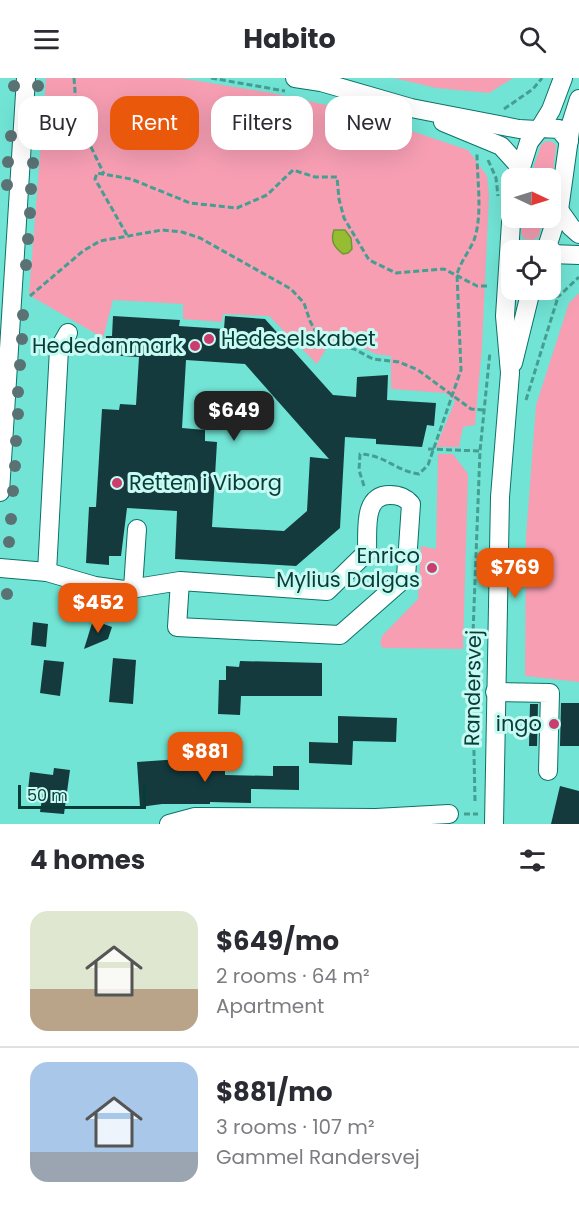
<!DOCTYPE html>
<meta charset="utf-8">
<style>
body{margin:0;font-family:Poppins,sans-serif;background:#f7f7f7;color:#2b2b33;height:100vh;display:flex;flex-direction:column;font-size:22px;white-space:nowrap}
*{box-sizing:border-box;margin:0}
p{font-size:20px;color:#7c7c81}
.icon{flex:none;width:33px;height:33px;fill:none;stroke:currentColor;stroke-width:2;stroke-linecap:round;stroke-linejoin:round}
.map{position:relative;height:746px;overflow:hidden}
.details{display:flex;flex-direction:column;background:#fff;flex:1}
.details>*{flex:none}
.hud{position:absolute;left:18px;top:18px;width:543px;height:54px;display:flex;gap:12px}
.needle{width:39px;rotate:94deg}
.controls{position:absolute;left:501px;top:90px;display:grid;gap:12px}
.controls a{display:grid;place-items:center;width:60px;height:60px;border-radius:12px;background:#fff;box-shadow:0 6px 24px #0002;font-size:30px}
.scale{position:absolute;left:18px;bottom:15px;width:128px;box-sizing:border-box;padding-left:6px;border:3px solid #083d37;border-top:0;font-size:16px;line-height:21px;white-space:nowrap;color:#083d37;-webkit-text-stroke:4px #c6faf2;paint-order:stroke}
.price{position:absolute;translate:-50% -51px;padding:0 14px;border-radius:12px;background:#ea580c;color:#fff;font-size:20px;line-height:39px;filter:drop-shadow(0 2px 3px #0008)}
.price::after{content:'';position:absolute;left:50%;top:36px;width:18px;height:14px;margin-left:-9px;background:inherit;clip-path:polygon(0 0,100% 0,50% 100%)}
.price.current{background:#222;color:#fff}
ul{padding:0;list-style:none}
li{display:flex;align-items:center;gap:18px;height:150px;padding:0 30px}
li+li{border-top:2px solid #e1e1e2}
li span{display:grid;place-items:center;flex:none;width:168px;height:120px;border-radius:18px;color:#555}
li>.icon{margin-inline-start:auto}
span .icon{width:72px;height:72px;fill:#fffc;stroke-width:1}
li b{font-size:26px}
h2{display:flex;justify-content:space-between;align-items:center;height:72px;padding:0 30px;font-size:26px}
.chip{padding:0 21px;border-radius:18px;background:#fff;box-shadow:0 6px 24px #0002;font-size:21px;line-height:54px}
.chip.current{background:#ea580c;color:#fff}
header{display:flex;justify-content:space-between;align-items:center;height:78px;padding:0 30px;background:#fff;font-size:27px;font-weight:700}
.map>svg:first-child{display:block}
</style>
<header><svg class="icon" aria-label="menu" viewBox="0 0 24 24"><path d="M4 6h16M4 12h16M4 18h16"/></svg>Habito<svg class="icon" aria-label="search" viewBox="0 0 24 24"><circle cx="10" cy="10" r="6"/><path d="M15 15l6 6"/></svg></header>
<div class="map">
<svg width="579" height="746" viewBox="0 0 579 746">
<rect width="100%" height="100%" fill="#71e4d5"/>
<g fill="#f79eb3">
<polygon points="46,0 180,0 272,15 349,32 468,72 487,98 489,118 482,269 475,347 463,349 459,369 436,369 455,323 445,315 391,311 391,278 376,276 351,264 331,263 317,286 269,238 223,236 222,244 183,241 183,226 113,222 103,260 29,217"/>
<polygon points="394,0 513,0 489,15 436,10"/>
<polygon points="546,63 553,64 556,68 551,112 550,100 530,100 541,67"/>
<polygon points="523,140 543,140 539,158 534,162 524,161 521,156"/>
<polygon points="579,215 579,604 525,598 526,459 536,327 569,225"/>
<polygon points="438,376 453,376 468,396 463,571 383,570 380,566 382,558 418,521 421,468 436,471"/>
</g>
<path fill="#96bd32" stroke="#6b9734" stroke-width="1.5" d="M 334,152 L 345,152 L 351,160 L 352,171 L 348,175 L 343,176 C 334,169 330,163 334,152 Z"/>
<g fill="#143a3d" fill-rule="evenodd">
<path d="M 113,238 L 180,242 L 179,248 L 224,251 L 225,238 L 265,241 L 333,317 L 356,319 L 357,299 L 388,297 L 387,322 L 436,325 L 434,348 L 427,347 L 422,369 L 376,366 L 376,361 L 345,359 L 340,450 L 296,488 L 175,481 L 177,433 L 127,430 L 121,478 L 109,478 L 109,487 L 86,485 L 89,429 L 96,429 L 102,331 L 119,332 L 120,326 L 136,327 L 139,279 L 105,277 L 106,258 L 112,258 ZM 186,282 L 245,286 L 329,381 L 310,379 L 307,433 L 284,453 L 212,449 L 217,364 L 205,363 L 205,352 L 182,350 Z"/>
<polygon points="93,542 112,549 108,561 84,571"/>
<polygon points="33,544 48,546 46,569 31,567"/>
<polygon points="113,580 136,582 133,626 109,624"/>
<polygon points="44,582 64,584 60,618 40,615"/>
<polygon points="240,583 322,585 322,618 241,618 240,637 218,636 219,602 226,602 226,588 239,589"/>
<polygon points="561,625 579,625 579,668 560,668"/>
<polygon points="530,626 538,626 537,668 529,668"/>
<polygon points="338,638 397,640 396,664 353,663 352,687 309,685 309,664 338,665"/>
<polygon points="180,681 180,689 204,690 206,683 225,685 225,697 273,698 273,688 299,688 299,712 251,711 251,725 210,724 210,726 162,726 140,729 137,684"/>
<polygon points="54,690 70,692 64,736 40,734 43,714 28,712 30,694 53,697"/>
<polygon points="560,708 579,713 579,746 551,746"/>
</g>
<g fill="none" stroke-linecap="round" stroke-linejoin="round">
<defs>
<g id="minor">
<polyline points="295,0 321,4 411,30 519,51 537,52"/>
<polyline points="443,44 501,68 520,89"/>
<polyline points="540,50 551,32 563,0"/>
<polyline points="519,96 529,64 540,50 559,51 569,63"/>
<polyline points="559,132 571,149 579,156"/>
<polyline points="546,172 559,132 571,46 579,21"/>
<polyline points="550,176 579,177"/>
<polyline points="513,285 531,212"/>
<polyline points="0,414 26,0"/>
<path d="M 0,490 L 47,494 L 95,508 L 124,512 L 180,503 L 327,513 L 367,474 C 368,453 362,417 390,417 C 399,417 405,419 411,426 L 406,499 L 340,557 L 177,549 L 180,503"/>
<polyline points="47,494 59,271 68,255"/>
<polyline points="133,510 137,451"/>
<polyline points="495,614 550,615 548,693"/>
<polyline points="169,746 195,739 376,740 449,736"/>
<polyline points="494,746 500,419 510,295 505,238 512,129"/>
</g>
</defs>
<use href="#minor" stroke="#0b7268" stroke-width="20"/>
<g stroke="#459e92" stroke-width="3" stroke-dasharray="6 3" stroke-linecap="butt">
<polyline points="74,0 77,40 104,96"/>
<polyline points="211,0 285,13"/>
<polyline points="504,31 533,11 542,0"/>
<polyline points="488,82 496,100 498,118"/>
<polyline points="127,157 95,101 97,95 131,101 190,125 237,130 267,117 293,92 315,99 337,99 339,121 344,140 369,182 396,195 444,191 477,208 489,208"/>
<polyline points="30,218 83,173 100,163 162,152 182,154 200,160 291,211 304,225 310,243 319,260 325,265 354,271 373,281 399,284 418,292 471,331 484,332"/>
<polyline points="547,220 559,218 579,199"/>
<polyline points="526,322 558,219"/>
<polyline points="428,371 480,373"/>
<path d="M 364,408 L 359,392 L 360,376 C 385,377 396,393 419,396 L 428,387 L 461,292 L 457,196 C 461,183 469,174 474,162 C 483,137 477,101 477,76"/>
<polyline points="475,723 472,581 480,373 490,274"/>
<polyline points="464,736 478,736"/>
</g>
<use href="#minor" stroke="#fff" stroke-width="18"/>
</g>
<g fill="#5a7274">
<circle cx="14" cy="8" r="6"/>
<circle cx="38" cy="8" r="6"/>
<circle cx="36" cy="33" r="6"/>
<circle cx="11" cy="58" r="6"/>
<circle cx="35" cy="60" r="6"/>
<circle cx="8" cy="84" r="6"/>
<circle cx="33" cy="85" r="6"/>
<circle cx="7" cy="107" r="6"/>
<circle cx="31" cy="111" r="6"/>
<circle cx="30" cy="135" r="6"/>
<circle cx="28" cy="161" r="6"/>
<circle cx="26" cy="187" r="6"/>
<circle cx="23" cy="237" r="6"/>
<circle cx="22" cy="261" r="6"/>
<circle cx="20" cy="287" r="6"/>
<circle cx="18" cy="314" r="6"/>
<circle cx="18" cy="336" r="6"/>
<circle cx="16" cy="363" r="6"/>
<circle cx="15" cy="388" r="6"/>
<circle cx="13" cy="413" r="6"/>
<circle cx="11" cy="441" r="6"/>
<circle cx="9" cy="464" r="6"/>
<circle cx="7" cy="516" r="6"/>
</g>
<g fill="#ca3d6c" stroke="#c6faf2" stroke-width="2">
<circle cx="209" cy="261" r="6"/>
<circle cx="195" cy="268" r="6"/>
<circle cx="117" cy="405" r="6"/>
<circle cx="432" cy="490" r="6"/>
<circle cx="554" cy="646" r="6"/>
</g>
<g text-anchor="middle" stroke-width="6" stroke-linejoin="round" paint-order="stroke">
<g font-size="21" fill="#083d37" stroke="#c6faf2" text-anchor="end">
<text x="221" y="268" text-anchor="start">Hedeselskabet</text>
<text x="183" y="275">Hededanmark</text>
<text x="129" y="412" text-anchor="start">Retten i Viborg</text>
<text x="420" y="485">Enrico<tspan x="420" dy="24">Mylius Dalgas</tspan></text>
<text x="542" y="653">ingo</text>
</g>
<g font-size="21" fill="#083d37" stroke="#c6faf2">
<text transform="translate(473 610) rotate(-89)" y="7">Randersvej</text>
</g>
</g>
</svg>
<div class="controls">
<a><svg class="needle" viewBox="-14 -14 28 28"><path d="M0-13l5 13h-10z" fill="#e53935"/><path d="M0 13l5-13h-10z" fill="#7c7c81"/></svg></a>
<a><svg class="icon" aria-label="locate" viewBox="0 0 24 24"><circle cx="12" cy="12" r="6"/><path d="M12 2v4M12 18v4M2 12h4M18 12h4"/></svg></a>
</div>
<div class="scale">50 m</div>
<b class="price current" style="left:234px;top:364px">$649</b>
<b class="price" style="left:515px;top:521px">$769</b>
<b class="price" style="left:98px;top:556px">$452</b>
<b class="price" style="left:205px;top:705px">$881</b>
<div class="hud">
<a class="chip">Buy</a>
<a class="chip current">Rent</a>
<a class="chip">Filters</a>
<a class="chip">New</a>
</div>
</div>
<section class="details">
<h2>4 homes<svg class="icon" aria-label="filters" viewBox="0 0 24 24"><path d="M4 7h16M4 17h16"/><circle cx="9" cy="7" r="2"/><circle cx="15" cy="17" r="2"/></svg></h2>
<ul>
<li><span style="background:linear-gradient(#dfe7d0 65%,#b9a48a 0)"><svg class="icon" aria-label="home" viewBox="0 0 24 24"><path d="M3 11l9-7 9 7M6 9v11h12V9"/></svg></span><div><b>$649/mo</b><p>2 rooms · 64 m²</p><p>Apartment</p></div></li>
<li><span style="background:linear-gradient(#a9c7e8 75%,#9aa5b1 0)"><svg class="icon" aria-label="home" viewBox="0 0 24 24"><path d="M3 11l9-7 9 7M6 9v11h12V9"/></svg></span><div><b>$881/mo</b><p>3 rooms · 107 m²</p><p>Gammel Randersvej</p></div></li>
</ul>
</section>
